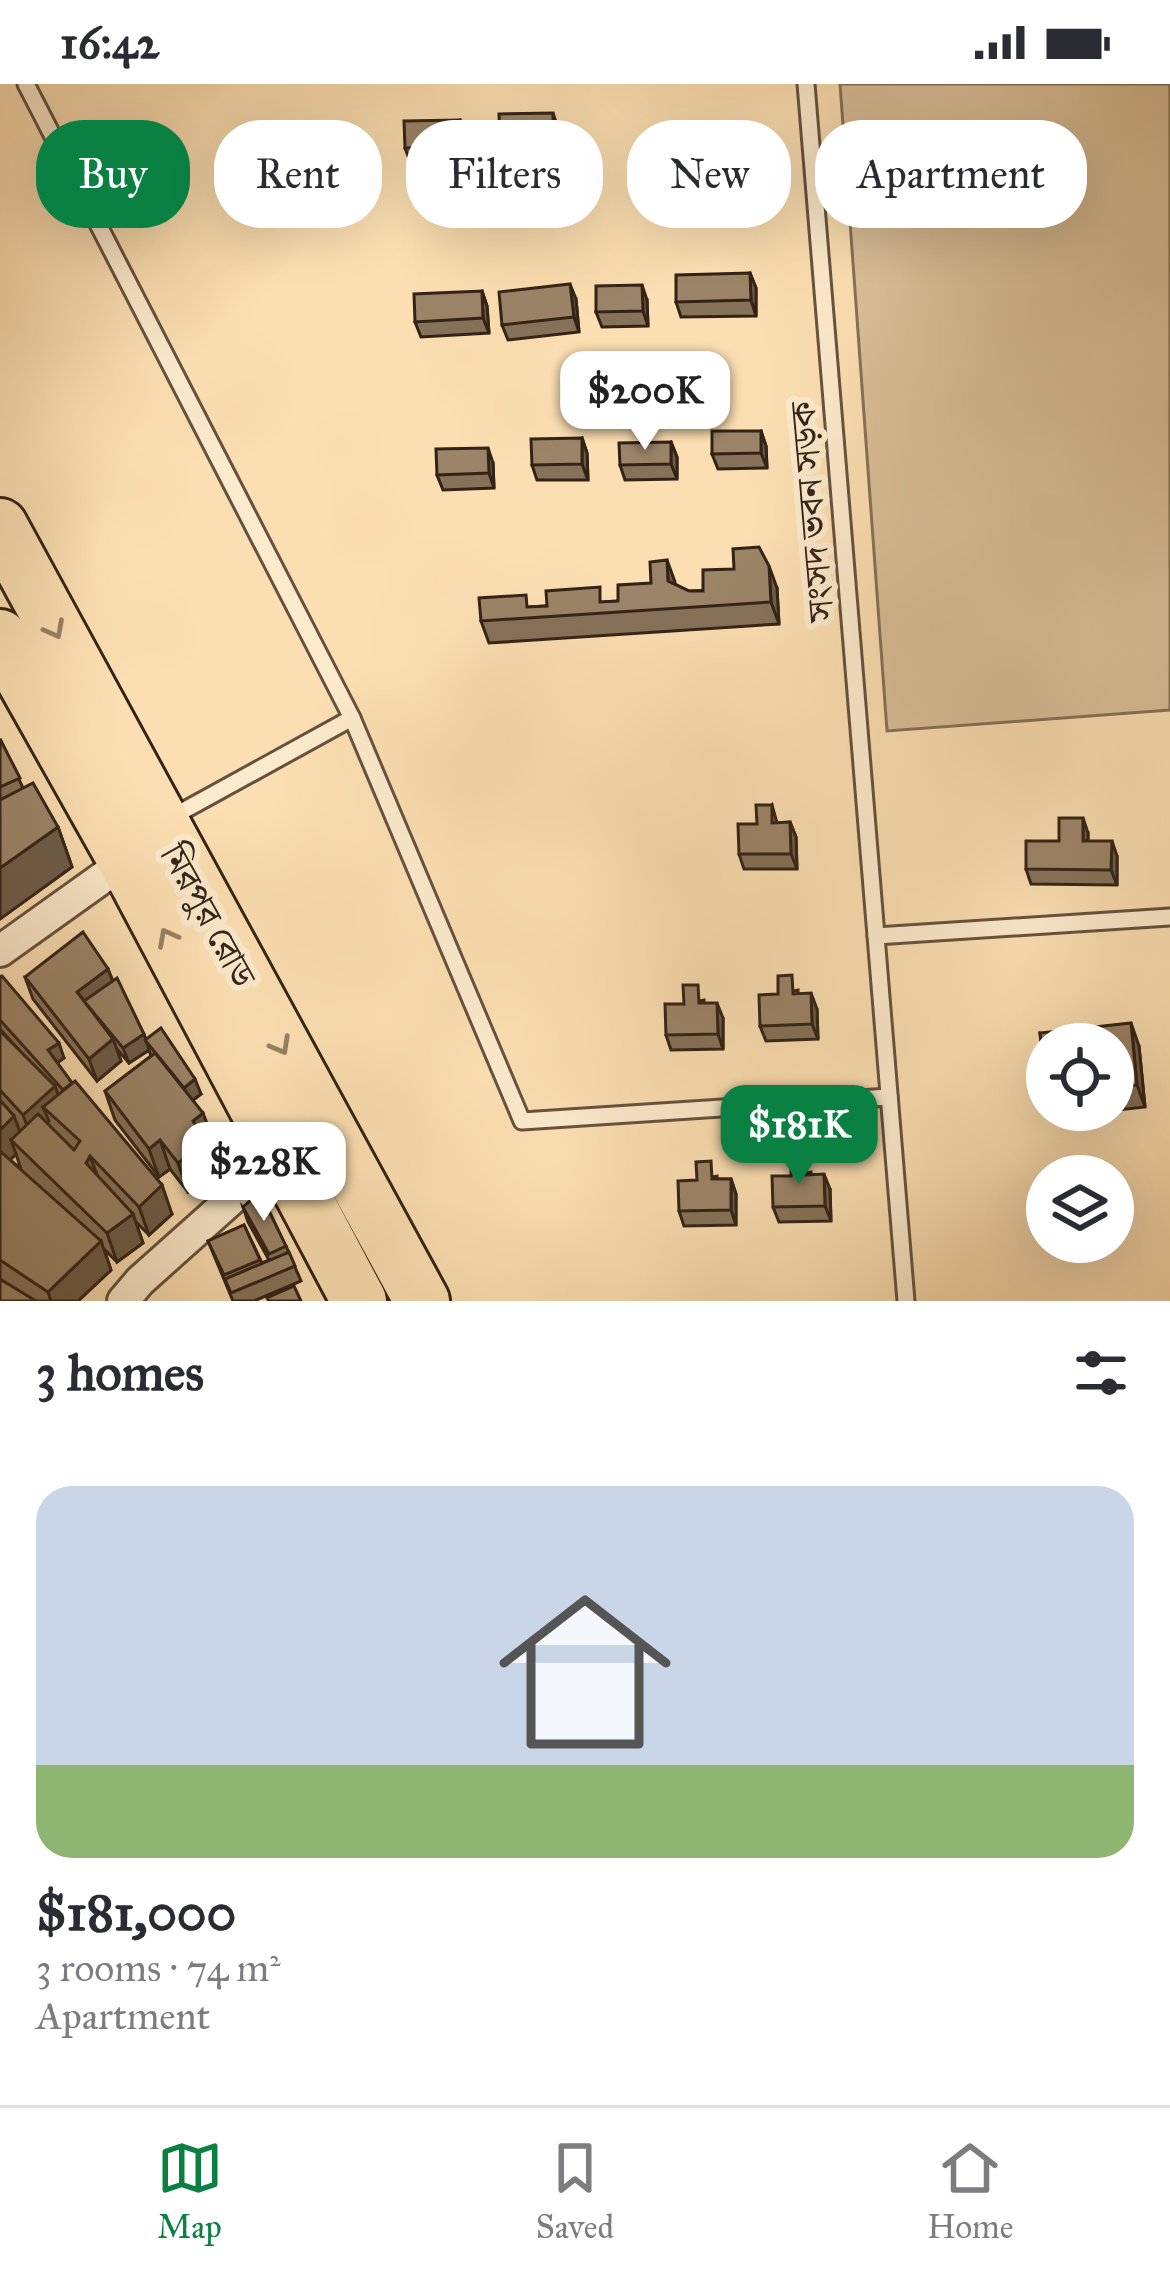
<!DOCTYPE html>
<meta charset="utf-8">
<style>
body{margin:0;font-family:"IM FELL Great Primer","Noto Serif Bengali",serif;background:#f7f7f7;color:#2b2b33;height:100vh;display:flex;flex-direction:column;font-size:45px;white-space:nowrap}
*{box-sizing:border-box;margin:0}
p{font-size:39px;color:#7c7c81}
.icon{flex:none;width:66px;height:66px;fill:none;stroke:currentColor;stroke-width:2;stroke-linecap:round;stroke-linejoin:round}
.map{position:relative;height:1217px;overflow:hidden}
.drawer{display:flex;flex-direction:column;background:#fff;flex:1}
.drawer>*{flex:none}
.guide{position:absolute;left:36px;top:36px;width:1098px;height:108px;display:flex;gap:24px}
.tools{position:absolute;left:1026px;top:939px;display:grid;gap:24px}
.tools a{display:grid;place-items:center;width:108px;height:108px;border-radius:50%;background:#fff;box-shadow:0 12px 48px #0002;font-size:60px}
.price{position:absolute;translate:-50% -102px;padding:0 27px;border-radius:24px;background:#fff;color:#222;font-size:39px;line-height:78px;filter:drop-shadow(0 3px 6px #0008)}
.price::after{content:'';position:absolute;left:50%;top:72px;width:36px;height:27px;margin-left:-18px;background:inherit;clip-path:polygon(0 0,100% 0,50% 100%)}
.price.on{background:#0b8043;color:#fff}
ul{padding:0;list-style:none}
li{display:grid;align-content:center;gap:24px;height:636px;padding:0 36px}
li span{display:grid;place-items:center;height:372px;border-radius:36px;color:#555}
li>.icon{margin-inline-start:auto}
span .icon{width:216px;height:216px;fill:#fffc;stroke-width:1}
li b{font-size:51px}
h2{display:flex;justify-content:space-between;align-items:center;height:144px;padding:0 36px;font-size:51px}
.tag{padding:0 42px;border-radius:48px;background:#fff;box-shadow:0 12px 48px #0002;font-size:42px;line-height:108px}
.tag.on{background:#0b8043;color:#fff}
.status{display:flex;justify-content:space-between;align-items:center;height:84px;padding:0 60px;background:#fff;direction:ltr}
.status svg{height:33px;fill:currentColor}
.tab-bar{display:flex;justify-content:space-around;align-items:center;height:168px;border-top:3px solid #e1e1e2;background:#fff;font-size:33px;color:#7c7c81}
.tab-bar a{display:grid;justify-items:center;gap:6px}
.tab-bar .on{color:#0b8043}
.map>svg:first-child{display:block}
</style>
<div class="status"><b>16:42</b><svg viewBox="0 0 49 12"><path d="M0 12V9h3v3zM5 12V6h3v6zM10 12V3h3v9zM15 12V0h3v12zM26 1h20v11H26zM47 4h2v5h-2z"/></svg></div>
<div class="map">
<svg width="1170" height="1217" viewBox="0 0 1170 1217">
<rect width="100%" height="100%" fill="#fbdeb1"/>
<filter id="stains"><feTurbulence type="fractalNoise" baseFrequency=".00167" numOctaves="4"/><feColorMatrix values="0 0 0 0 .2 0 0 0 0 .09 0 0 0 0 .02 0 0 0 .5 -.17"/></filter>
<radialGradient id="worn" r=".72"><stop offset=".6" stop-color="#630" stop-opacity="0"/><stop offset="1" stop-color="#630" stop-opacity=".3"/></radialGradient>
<polygon fill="#d9be97" stroke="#867057" stroke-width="3" points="840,0 1170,0 1170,626 887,647"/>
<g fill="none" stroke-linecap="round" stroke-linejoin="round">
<defs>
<g id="lane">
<polyline points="26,0 352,634"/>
<polyline points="806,0 906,1217"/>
<polyline points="172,733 352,634 522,1037 889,1013"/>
<polyline points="876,852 1170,833"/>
</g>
<g id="street">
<polyline points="0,867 126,777"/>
<polyline points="123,1217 140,1197 281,1071"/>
</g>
<g id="highway">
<polyline points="0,442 422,1217"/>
<polyline points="0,553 126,777 359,1217"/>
</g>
</defs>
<use href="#lane" stroke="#65523e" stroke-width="21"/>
<use href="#street" stroke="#65523e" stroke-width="36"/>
<use href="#highway" stroke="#332317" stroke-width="60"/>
<use href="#lane" stroke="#fceacc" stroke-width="15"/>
<use href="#street" stroke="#fceacc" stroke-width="30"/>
<use href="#highway" stroke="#fbdeb1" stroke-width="54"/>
</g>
<g fill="#857259" stroke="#332317" stroke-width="3" fill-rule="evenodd">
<polygon points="460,36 466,52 466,78 411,80 405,64"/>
<polygon points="558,44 558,75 506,76 500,61"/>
<polygon points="750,189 756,204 756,232 681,233 676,218"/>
<polygon points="482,207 487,222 489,249 421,253 415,238"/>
<polygon points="576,215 579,248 508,256 502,241"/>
<polygon points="647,216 648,242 602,243 596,228"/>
<polygon points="761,347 766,362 767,384 718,385 712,370"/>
<polygon points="582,354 587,369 588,396 537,396 532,381"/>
<polygon points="671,358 677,373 677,395 625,396 620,381"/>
<polygon points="493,379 494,404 443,406 437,391"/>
<polygon points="675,500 689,507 777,504 779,540 489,559 481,537 530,523 618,517"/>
<polygon points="0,655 23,704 58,743 72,783 0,835"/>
<polygon points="772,721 777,739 790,738 796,753 797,785 744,785 739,770 757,740"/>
<polygon points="1088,749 1088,757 1117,772 1117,801 1031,800 1026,785 1059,757"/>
<polygon points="108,885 113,897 146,955 201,1010 193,1016 214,1058 208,1062 217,1086 188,1108 170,1085 159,1093 115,1036 105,1007 151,972 149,966 129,979 117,965 121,977 97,997 33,915 25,893"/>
<path d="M 0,893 L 64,974 L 57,979 L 72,999 L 172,1130 L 149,1151 L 135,1137 L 143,1159 L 117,1178 L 104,1165 L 111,1186 L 78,1217 L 0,1217 L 0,947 L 19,966 L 0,945 ZM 16,1070 L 21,1085 L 10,1076 Z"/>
<polygon points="798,906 798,910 817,925 818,955 766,957 760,942 778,910"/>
<polygon points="704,916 704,919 723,934 723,965 671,966 666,951 684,920"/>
<polygon points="1040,949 1139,962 1145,1023 1055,1033 1052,1026 1113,1026 1113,960 1047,960 1047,1012"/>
<polygon points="811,1088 811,1091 830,1105 831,1137 779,1138 773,1123 791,1092"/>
<polygon points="717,1092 717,1095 731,1095 736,1110 736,1141 684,1142 679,1127 697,1096"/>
<polygon points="243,1123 286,1162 301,1197 254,1217 233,1217 208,1157 244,1141 262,1179 269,1176 248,1138"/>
</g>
<g fill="#6c5c48" stroke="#332317" stroke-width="3">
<polygon points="553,29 558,44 558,75 553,60"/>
<polygon points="460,36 466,52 466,78 461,63"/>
<polygon points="750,189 756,204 756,232 751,216"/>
<polygon points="570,200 576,215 579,248 574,233"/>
<polygon points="642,201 647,216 648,242 643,227"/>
<polygon points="482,207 487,222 489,249 483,234"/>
<polygon points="761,347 766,362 767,384 761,369"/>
<polygon points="582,354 587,369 588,396 582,380"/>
<polygon points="671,358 677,373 677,395 671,380"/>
<polygon points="488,364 493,379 494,404 489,389"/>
<polygon points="667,476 675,498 676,519 668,497"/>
<polygon points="769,482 777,504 779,540 771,518"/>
<polygon points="1083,734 1088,749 1088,772 1083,757"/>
<polygon points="790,738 796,753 797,785 791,770"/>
<polygon points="58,743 72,783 0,835 0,784"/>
<polygon points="1112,757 1117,772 1117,801 1111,786"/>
<polygon points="108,885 116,907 91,925 77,908"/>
<polygon points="811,909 817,925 818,955 812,940"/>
<polygon points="717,919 723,934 723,965 718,950"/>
<polygon points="1131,939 1139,962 1145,1023 1137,1001"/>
<polygon points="144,950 149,966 129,979 123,964"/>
<polygon points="113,955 121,977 97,997 89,975"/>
<polygon points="59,959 64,974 54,981 48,966"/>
<polygon points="195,995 201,1010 189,1019 184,1004"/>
<polygon points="55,1002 63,1024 43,1023 49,1037 31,1053 23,1031"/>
<polygon points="203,1029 214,1058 208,1062 217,1086 188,1108 178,1079 193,1037"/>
<polygon points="14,1032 25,1061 11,1056 16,1070 0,1085 0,1046"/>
<polygon points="160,1056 170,1085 159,1093 149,1065"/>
<polygon points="90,1072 101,1101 86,1079"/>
<polygon points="824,1090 830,1105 831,1137 825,1122"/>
<polygon points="731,1095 736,1110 736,1141 731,1126"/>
<polygon points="162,1101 172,1130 149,1151 139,1123"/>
<polygon points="133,1130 143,1159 117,1178 107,1149"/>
<polygon points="101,1157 111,1186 78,1217 51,1217 48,1208"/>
</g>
<g fill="#9b8467" stroke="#332317" stroke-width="3">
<polygon points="553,29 553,60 500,61 499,30"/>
<polygon points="460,36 461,63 405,64 404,37"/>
<polygon points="750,189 751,216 676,218 676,191"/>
<polygon points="570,200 574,233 502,241 499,208"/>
<polygon points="642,201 643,227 596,228 596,202"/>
<polygon points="482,207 483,234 415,238 414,210"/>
<polygon points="712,347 761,347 761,369 712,370"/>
<polygon points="582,354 582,380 532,381 531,355"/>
<polygon points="671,358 671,380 620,381 619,359"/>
<polygon points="488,364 489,389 437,391 436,365"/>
<polygon points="759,463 769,482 771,518 481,537 479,514 526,511 527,523 547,522 546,507 600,503 600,518 618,517 618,501 651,499 650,478 667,476 668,497 689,507 703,507 703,486 734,485 733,465"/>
<polygon points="0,655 20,694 0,703"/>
<polygon points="33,699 58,743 0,784 0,716"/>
<polygon points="756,721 772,721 772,739 790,738 791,770 739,770 738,740 757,740"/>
<polygon points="1059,734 1083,734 1083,757 1112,757 1111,786 1026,785 1026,757 1059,757"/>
<polygon points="83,848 108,885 77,908 113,955 89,975 25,893"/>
<polygon points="792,891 793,910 811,909 812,940 760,942 759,911 778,910 778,892"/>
<polygon points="2,892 59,959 48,966 72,999 63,1006 0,936 0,893"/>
<polygon points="117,894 144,950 123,964 84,917"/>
<polygon points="683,901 698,901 699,919 717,919 718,950 666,951 665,920 684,920"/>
<polygon points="1131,939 1137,1001 1113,1004 1113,960 1047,960 1047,1011 1040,949"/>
<polygon points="161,944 195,995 184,1004 145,956"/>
<polygon points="0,947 55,1002 23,1031 0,1006"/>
<polygon points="155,969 203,1029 193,1037 207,1058 178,1079 160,1056 149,1065 105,1007"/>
<polygon points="75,997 162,1101 139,1123 90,1072 86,1079 133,1130 107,1149 11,1056 38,1030 74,1066 80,1057 43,1023"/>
<polygon points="0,1016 14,1032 0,1046"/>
<polygon points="0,1067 101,1157 48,1208 0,1176"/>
<polygon points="791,1073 806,1073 806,1091 824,1090 825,1122 773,1123 772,1092 791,1092"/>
<polygon points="711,1077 712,1095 731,1095 731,1126 679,1127 678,1097 697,1096 696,1078"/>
<polygon points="260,1108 286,1162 269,1170 243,1123"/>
<polygon points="244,1141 260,1176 224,1191 208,1157"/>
<polygon points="289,1168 295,1182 231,1209 225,1195"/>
<polygon points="0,1195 36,1217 0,1217"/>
<polygon points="294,1202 301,1217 269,1217 267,1214"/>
</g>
<defs><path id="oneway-chevron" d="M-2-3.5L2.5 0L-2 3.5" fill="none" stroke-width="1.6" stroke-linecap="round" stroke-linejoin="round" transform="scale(3)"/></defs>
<g stroke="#978064">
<use href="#oneway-chevron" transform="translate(55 546) rotate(62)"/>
<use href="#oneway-chevron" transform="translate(167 853) rotate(-118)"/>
<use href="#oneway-chevron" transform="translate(281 962) rotate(61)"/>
</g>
<g text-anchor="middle" stroke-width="12" stroke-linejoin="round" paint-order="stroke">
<g font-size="36" fill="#332317" stroke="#fceacc">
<text transform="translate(811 428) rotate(-95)" y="13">সংসদ ভবন সড়ক</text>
<text transform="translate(209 831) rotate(61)" y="13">মিরপুর রোড</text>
</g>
</g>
<rect width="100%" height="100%" filter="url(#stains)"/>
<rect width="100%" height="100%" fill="url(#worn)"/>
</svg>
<div class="tools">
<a><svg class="icon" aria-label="locate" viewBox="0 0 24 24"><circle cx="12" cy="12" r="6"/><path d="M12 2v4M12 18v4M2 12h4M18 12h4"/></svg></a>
<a><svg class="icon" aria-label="layers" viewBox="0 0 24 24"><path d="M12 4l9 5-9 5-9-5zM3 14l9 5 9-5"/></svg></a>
</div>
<b class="price" style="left:645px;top:369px">$200K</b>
<b class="price on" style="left:799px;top:1103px">$181K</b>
<b class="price" style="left:264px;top:1140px">$228K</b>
<div class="guide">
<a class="tag on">Buy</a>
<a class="tag">Rent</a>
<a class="tag">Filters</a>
<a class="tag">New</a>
<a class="tag">Apartment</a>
</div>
</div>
<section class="drawer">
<h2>3 homes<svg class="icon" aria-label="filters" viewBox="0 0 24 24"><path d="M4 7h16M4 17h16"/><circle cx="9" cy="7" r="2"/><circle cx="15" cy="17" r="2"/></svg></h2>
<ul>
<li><span style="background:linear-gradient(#c9d6e8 75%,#8fb573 0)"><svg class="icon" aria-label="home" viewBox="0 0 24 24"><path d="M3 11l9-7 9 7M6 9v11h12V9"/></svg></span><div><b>$181,000</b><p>3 rooms · 74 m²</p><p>Apartment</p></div></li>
</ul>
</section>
<nav class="tab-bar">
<a class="on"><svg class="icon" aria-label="map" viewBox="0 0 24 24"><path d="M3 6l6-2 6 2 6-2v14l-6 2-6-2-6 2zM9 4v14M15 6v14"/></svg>Map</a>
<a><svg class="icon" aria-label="saved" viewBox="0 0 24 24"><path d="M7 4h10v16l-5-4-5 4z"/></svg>Saved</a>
<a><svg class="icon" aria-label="home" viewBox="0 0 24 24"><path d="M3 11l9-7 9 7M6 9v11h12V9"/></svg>Home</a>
</nav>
